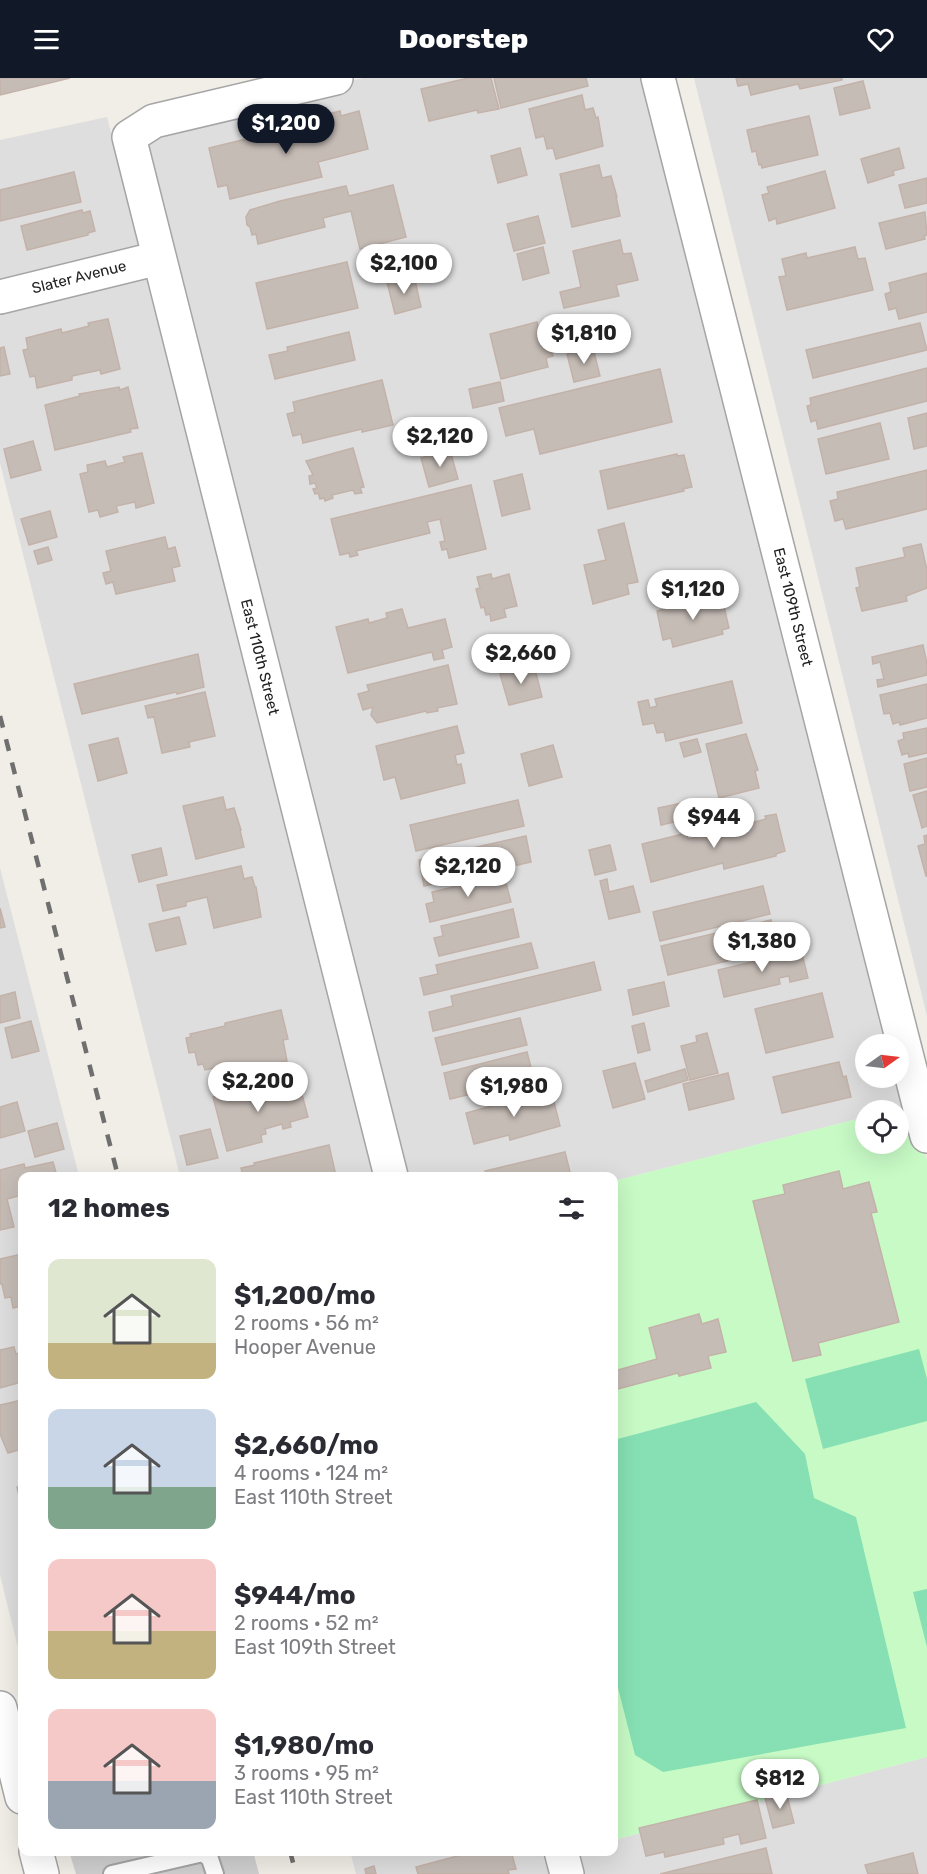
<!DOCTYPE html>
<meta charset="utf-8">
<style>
body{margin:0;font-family:Rubik,sans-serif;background:#f2f2f3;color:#2b2b33;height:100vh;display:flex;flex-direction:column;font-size:22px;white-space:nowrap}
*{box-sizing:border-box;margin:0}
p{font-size:20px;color:#7c7c81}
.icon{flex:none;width:33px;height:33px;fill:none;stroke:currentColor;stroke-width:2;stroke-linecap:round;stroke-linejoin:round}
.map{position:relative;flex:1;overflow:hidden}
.sheet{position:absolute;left:18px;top:1094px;width:600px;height:684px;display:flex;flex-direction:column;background:#fff;border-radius:12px;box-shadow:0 6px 24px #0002}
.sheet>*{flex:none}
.needle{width:39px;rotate:76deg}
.tools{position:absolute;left:855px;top:956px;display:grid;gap:12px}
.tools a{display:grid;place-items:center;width:54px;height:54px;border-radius:50%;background:#fff;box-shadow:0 6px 24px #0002;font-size:30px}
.price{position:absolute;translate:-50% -51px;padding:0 14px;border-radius:21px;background:#fff;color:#222;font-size:20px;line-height:39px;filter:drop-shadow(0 2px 3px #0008)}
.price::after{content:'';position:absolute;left:50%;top:36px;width:18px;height:14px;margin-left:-9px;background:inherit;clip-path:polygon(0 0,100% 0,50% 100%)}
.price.on{background:#111827;color:#fff}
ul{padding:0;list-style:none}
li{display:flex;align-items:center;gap:18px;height:150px;padding:0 30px}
li span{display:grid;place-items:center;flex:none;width:168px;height:120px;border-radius:12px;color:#555}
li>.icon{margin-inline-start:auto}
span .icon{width:72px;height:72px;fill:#fffc;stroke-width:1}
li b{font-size:26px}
h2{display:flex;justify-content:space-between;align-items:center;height:72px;padding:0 30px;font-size:26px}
header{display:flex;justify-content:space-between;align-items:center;height:78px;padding:0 30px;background:#111827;color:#fff;font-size:27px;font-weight:800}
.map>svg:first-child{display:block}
</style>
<header><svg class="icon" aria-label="menu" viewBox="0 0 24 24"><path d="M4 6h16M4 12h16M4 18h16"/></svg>Doorstep<svg class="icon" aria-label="heart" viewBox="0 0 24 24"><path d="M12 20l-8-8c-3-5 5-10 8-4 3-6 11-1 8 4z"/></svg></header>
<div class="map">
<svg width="927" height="1796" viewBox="0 0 927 1796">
<rect width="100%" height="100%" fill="#f1ede7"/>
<g fill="#dfdede">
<polygon points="363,0 652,0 897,966 866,966 866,999 898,999 913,1027 894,1032 866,1032 865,1039 614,1103 614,1098 403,1098 144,71 162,47"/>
<polygon points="694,0 927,0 927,938"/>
<polygon points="107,39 375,1098 180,1098 0,385 0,62"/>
<polygon points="0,790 79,1098 22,1098 22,1586 0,1497"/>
<polygon points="927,1679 927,1796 580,1796 574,1773 614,1773 614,1762"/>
<polygon points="350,1773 546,1773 551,1796 356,1796"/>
</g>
<polygon fill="#cfcfcf" points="83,1773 253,1773 259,1796 76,1796 70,1776"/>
<polygon fill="#c7fac5" points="913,1027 927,1082 927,1679 614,1762 614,1103 865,1039 866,1065 898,1065 898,1032 894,1032"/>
<g fill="#86e0b3">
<polygon points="919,1271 927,1301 927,1343 823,1371 805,1301"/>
<polygon points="756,1324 805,1376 814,1420 856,1439 906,1650 663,1694 635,1677 614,1594 614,1362"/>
<polygon points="927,1511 927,1569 913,1514"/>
</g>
<g fill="#c6bcb6" stroke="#c3b2a9" stroke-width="1.5">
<polygon points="0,0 70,0 0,17"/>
<polygon points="468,0 491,0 499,31 478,35 477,32 429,43 421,11"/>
<polygon points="494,0 586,0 588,8 501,30"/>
<polygon points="736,0 842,0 842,2 800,11 798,6 751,17 748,6 738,8"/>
<polygon points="863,3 870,30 840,37 834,10"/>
<polygon points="582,17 585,32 593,30 596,40 598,39 603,68 556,81 553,70 547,71 544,58 536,60 529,31"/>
<polygon points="340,33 341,38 359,33 368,71 318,84 322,99 230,121 227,107 218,109 209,70 329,41 328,36"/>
<polygon points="809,38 818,77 762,90 761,86 759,87 756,73 752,74 747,52"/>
<polygon points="520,70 527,97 498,105 491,78"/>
<polygon points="899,70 904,90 893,93 894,97 868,105 861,81"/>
<polygon points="599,87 602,100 611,98 617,119 616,119 620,138 572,149 560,96"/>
<polygon points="825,93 835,130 777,146 776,140 769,143 762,117 769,115 767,109"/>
<polygon points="74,94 81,124 0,143 0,112"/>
<polygon points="927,100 927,125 905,130 899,107"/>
<polygon points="393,107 406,159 360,171 351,133 323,140 325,149 258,166 256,156 252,157 250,149 247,147 246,139 250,132 280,123 346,108 349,118"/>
<polygon points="82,132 83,135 90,133 95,153 88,155 88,157 27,172 21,148"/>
<polygon points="925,134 927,157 924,158 925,161 886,171 879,145"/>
<polygon points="538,138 545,165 514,173 507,146"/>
<polygon points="620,162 623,176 631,175 638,202 616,207 619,218 564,230 560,214 581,209 573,173"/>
<polygon points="543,169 549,195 523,202 517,176"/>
<polygon points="855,169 858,181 865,180 873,212 787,232 779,199 786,198 782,181 806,175 807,180"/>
<polygon points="347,184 358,230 267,251 256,205"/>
<polygon points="927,195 927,234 899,241 896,230 889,232 885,216 891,214 889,205"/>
<polygon points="414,198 421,229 395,236 387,204"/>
<polygon points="108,241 120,291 101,296 100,292 72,298 72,302 37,310 35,298 30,299 23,272 28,271 26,260 61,251 62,255 89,248 88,245"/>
<polygon points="537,244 539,253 546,251 553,278 546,280 548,289 501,301 490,256"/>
<polygon points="920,245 927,272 813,300 806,272"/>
<polygon points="349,254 355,282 275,301 269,277 288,273 287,269"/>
<polygon points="4,269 10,296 0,298 0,270"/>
<polygon points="593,270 600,298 574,304 567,276"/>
<polygon points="927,290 927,323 818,351 816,342 811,344 807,328 811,327 810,320"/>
<polygon points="660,291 672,344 540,376 534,351 506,358 499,330"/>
<polygon points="382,302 393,347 362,354 362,351 303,365 301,356 293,358 287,336 295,334 293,324"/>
<polygon points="500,304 504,323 473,330 469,311"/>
<polygon points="119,309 120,312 128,309 138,350 130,351 131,354 55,372 45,327 80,318 79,316"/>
<polygon points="927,335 927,368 914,371 908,340"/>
<polygon points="880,345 889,381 826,396 818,361"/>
<polygon points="33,363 41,392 11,400 4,371"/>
<polygon points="353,370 364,409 360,410 362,415 355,416 353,412 332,417 333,420 325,423 324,420 320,421 318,415 315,416 313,411 317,410 315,405 310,406 309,398 313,397 306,383"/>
<polygon points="450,372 458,401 429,409 421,380"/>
<polygon points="142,375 154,425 136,430 135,424 116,428 118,434 100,439 98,432 89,434 80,396 88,394 87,387 105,383 107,389 125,384 123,379"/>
<polygon points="677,376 677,378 684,377 692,409 683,411 684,413 608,431 600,393"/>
<polygon points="927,392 927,431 846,451 843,441 835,443 830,423 838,421 837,414"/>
<polygon points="522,396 530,431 502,438 494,403"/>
<polygon points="471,407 486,471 449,480 447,471 442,472 440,464 445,463 440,441 427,444 430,455 356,473 358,477 350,479 349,475 340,477 331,441"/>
<polygon points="50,433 57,459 29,467 21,441"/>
<polygon points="624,445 638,504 627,506 629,516 593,526 584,487 606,482 598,452"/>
<polygon points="165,459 168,471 175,469 180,488 172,490 175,503 116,516 113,504 106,506 103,495 111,493 106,473"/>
<polygon points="921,466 927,492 927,510 906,518 907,523 862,533 856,510 860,509 856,490 905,479 903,470"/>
<polygon points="48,469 52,482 38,486 34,473"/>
<polygon points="491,496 492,501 509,496 517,528 504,531 506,539 491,543 490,536 486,537 484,529 481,530 476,511 480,510 477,499"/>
<polygon points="713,518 714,522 722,520 729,550 722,552 723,556 673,569 671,560 663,562 657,533"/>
<polygon points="402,531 408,550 445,541 452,569 442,572 444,580 434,582 432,574 348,595 336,549 368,541 369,545 387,540 386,535"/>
<polygon points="923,567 927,586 927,597 878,609 877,602 884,601 880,584 873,586 872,579"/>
<polygon points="198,576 204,609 177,616 176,614 82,636 74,606"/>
<polygon points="448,587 457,626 437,630 438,633 427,635 426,633 377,645 371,637 373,629 363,632 358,616 369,613 367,607"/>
<polygon points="534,587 542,619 509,627 500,596"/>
<polygon points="732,603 742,645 666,663 664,654 657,655 654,645 643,647 638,624 648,622 650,630 657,628 655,621"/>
<polygon points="927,606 927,640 900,647 899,644 893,646 890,635 884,636 880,617"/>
<polygon points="205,614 215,658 189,664 190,669 162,675 154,639 148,640 145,628"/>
<polygon points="457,648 464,675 455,677 457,687 461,686 465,705 401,721 395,699 384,702 376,668"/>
<polygon points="927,650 927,675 909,679 908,675 902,677 898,663 904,661 903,655"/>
<polygon points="746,656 758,692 755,693 759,710 719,720 706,666"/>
<polygon points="118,660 127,695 98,703 89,667"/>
<polygon points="697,661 701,674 684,679 680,665"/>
<polygon points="553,667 562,699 529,708 521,676"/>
<polygon points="927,680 927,709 910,713 904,686"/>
<polygon points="927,713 927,748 922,750 913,717"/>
<polygon points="223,719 226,732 234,730 241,752 240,752 244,769 196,781 183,728"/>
<polygon points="518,722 524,748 416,773 410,747"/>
<polygon points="687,724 691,740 661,747 658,730"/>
<polygon points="776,736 785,773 776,776 776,778 724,791 723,785 651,804 642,766 687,755 688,761 766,741 765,738"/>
<polygon points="927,757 927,798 926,798 918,768 925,766 924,758"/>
<polygon points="526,758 531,784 424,808 419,782"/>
<polygon points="610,767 616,792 595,797 589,772"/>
<polygon points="161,770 167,797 139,804 132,777"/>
<polygon points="241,788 244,801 252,799 255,809 256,809 261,839 214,850 207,819 186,824 186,828 163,833 157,807"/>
<polygon points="504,797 511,824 430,844 426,826 434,824 432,814"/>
<polygon points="607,801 609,814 633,808 640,834 609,841 600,803"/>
<polygon points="763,808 770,836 660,863 653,834"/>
<polygon points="0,830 5,849 0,850"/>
<polygon points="513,831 519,859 439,878 434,860 443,858 441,848"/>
<polygon points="179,839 186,866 156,873 149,846"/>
<polygon points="771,842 778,871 668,897 661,868"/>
<polygon points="531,865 538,890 424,917 420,900 438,896 436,887"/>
<polygon points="801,872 808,900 790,904 789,898 779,900 780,906 724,919 718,892"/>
<polygon points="594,884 601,912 433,953 429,934 453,928 451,918"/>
<polygon points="664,904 669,928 633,937 628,912"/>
<polygon points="15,914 20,940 0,945 0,918"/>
<polygon points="822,915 833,959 766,975 755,931"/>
<polygon points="281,932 288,961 283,962 287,983 271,987 272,992 248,997 247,993 226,998 225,995 220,996 219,989 205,992 203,986 198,987 195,974 189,975 186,960 191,959 190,956 225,948 225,945"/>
<polygon points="520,940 527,967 442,987 435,960"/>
<polygon points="31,943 39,973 12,980 5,950"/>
<polygon points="644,945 650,972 638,975 632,948"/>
<polygon points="707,955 718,995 690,1002 681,968 697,964 696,958"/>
<polygon points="527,974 534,1001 450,1021 444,995"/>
<polygon points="839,984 843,999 846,998 851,1019 782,1035 773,999"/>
<polygon points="635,985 645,1021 613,1030 603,993"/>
<polygon points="685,991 688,1002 648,1014 645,1003"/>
<polygon points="728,995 734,1021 689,1032 683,1006"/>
<polygon points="288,1004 289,1007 299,1005 308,1039 290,1044 291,1049 283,1051 282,1046 265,1051 266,1056 261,1057 262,1064 227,1073 213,1019 248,1010 249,1014"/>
<polygon points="551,1012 560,1048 510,1062 509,1057 474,1066 466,1035"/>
<polygon points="17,1024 25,1053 0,1060 0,1029"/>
<polygon points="57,1045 64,1071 35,1079 28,1053"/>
<polygon points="210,1051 218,1080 187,1087 180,1058"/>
<polygon points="329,1067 336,1098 243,1098 241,1090 255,1087 254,1085"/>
<polygon points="565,1074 571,1098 487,1098 485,1093"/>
<polygon points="53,1084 57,1098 22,1098 22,1117 7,1121 14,1149 0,1152 0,1092 24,1086 25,1090"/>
<polygon points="839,1093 843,1111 869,1104 877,1134 871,1135 899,1244 818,1265 821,1277 793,1283 753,1123 785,1116 783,1107"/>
<polygon points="22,1176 22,1228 13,1230 11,1219 5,1220 2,1206 0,1206 0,1181"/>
<polygon points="699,1236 702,1246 718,1241 726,1274 708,1278 711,1290 679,1298 678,1295 614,1312 614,1293 657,1281 649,1250"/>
<polygon points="14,1269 16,1276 22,1274 22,1304 0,1310 0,1272"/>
<polygon points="22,1322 22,1371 8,1375 0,1356 0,1327"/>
<polygon points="22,1408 22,1432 17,1409"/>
<polygon points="786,1714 794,1745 773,1750 765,1720"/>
<polygon points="757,1722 766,1760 741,1766 739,1756 723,1760 724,1766 665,1779 664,1774 646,1778 639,1750"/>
<polygon points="766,1770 772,1796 660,1796"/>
<polygon points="476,1773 511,1773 516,1791 508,1792 509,1796 418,1796 416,1789"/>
<polygon points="913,1775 918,1796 868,1796 865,1787"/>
<polygon points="374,1788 376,1796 366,1796 365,1791"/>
</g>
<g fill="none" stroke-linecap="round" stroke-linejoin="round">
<defs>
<polyline id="lane" points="112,1796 203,1775 210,1781 215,1796"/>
<g id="street">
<polyline points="336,0 154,43 129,59 391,1098"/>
<polyline points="658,0 927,1058"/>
<polyline points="0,219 159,180"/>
<polyline points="0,1630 22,1719"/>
<polyline points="36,1773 42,1796"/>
<polyline points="561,1773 567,1796"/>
</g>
</defs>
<use href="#lane" stroke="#a5a5a5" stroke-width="20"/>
<use href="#street" stroke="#a5a5a5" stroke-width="36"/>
<use href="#lane" stroke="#fff" stroke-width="16"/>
<use href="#street" stroke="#fff" stroke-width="33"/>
<g stroke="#6f6f6f" stroke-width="4.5" stroke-dasharray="12 12" stroke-linecap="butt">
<polyline points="0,638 118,1098"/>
<polyline points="290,1773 296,1796"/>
</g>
</g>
<g text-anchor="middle" stroke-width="4.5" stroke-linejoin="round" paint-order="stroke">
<g font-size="15" fill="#212121" stroke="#fff">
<text transform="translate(79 199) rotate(-14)" y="5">Slater Avenue</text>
<text transform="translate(793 529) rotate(76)" y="5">East 109th Street</text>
<text transform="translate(260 579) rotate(76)" y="5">East 110th Street</text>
</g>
</g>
</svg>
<div class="tools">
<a><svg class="needle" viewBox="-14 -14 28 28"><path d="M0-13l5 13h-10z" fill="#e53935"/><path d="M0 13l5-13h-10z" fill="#7c7c81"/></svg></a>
<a><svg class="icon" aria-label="locate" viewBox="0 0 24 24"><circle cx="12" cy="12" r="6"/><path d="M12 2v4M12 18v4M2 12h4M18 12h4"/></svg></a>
</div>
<b class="price on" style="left:286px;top:77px">$1,200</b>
<b class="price" style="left:404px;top:217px">$2,100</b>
<b class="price" style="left:584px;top:287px">$1,810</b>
<b class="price" style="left:440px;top:390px">$2,120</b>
<b class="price" style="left:693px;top:543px">$1,120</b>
<b class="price" style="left:521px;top:607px">$2,660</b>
<b class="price" style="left:714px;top:771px">$944</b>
<b class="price" style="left:468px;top:820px">$2,120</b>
<b class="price" style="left:762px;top:895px">$1,380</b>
<b class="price" style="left:258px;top:1035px">$2,200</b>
<b class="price" style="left:514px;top:1040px">$1,980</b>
<b class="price" style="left:780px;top:1732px">$812</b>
<section class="sheet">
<h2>12 homes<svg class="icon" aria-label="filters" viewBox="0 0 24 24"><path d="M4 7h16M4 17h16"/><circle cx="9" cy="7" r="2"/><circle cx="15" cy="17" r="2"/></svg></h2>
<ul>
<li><span style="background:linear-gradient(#dfe7d0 70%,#c2b280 0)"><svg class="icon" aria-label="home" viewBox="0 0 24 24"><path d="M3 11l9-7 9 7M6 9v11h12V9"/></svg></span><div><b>$1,200/mo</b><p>2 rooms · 56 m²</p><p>Hooper Avenue</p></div></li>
<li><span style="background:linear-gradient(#c9d6e8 65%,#7fa58c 0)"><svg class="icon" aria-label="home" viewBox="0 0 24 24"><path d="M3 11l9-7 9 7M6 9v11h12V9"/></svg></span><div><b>$2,660/mo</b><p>4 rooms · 124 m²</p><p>East 110th Street</p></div></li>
<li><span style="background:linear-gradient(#f6c9c9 60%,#c2b280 0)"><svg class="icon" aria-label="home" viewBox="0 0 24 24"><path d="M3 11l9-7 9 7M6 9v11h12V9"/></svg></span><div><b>$944/mo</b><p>2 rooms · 52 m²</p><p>East 109th Street</p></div></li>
<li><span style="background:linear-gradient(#f6c9c9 60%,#9aa5b1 0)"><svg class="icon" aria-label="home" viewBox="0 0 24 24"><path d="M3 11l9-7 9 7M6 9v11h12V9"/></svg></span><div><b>$1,980/mo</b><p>3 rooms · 95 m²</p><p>East 110th Street</p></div></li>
</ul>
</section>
</div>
